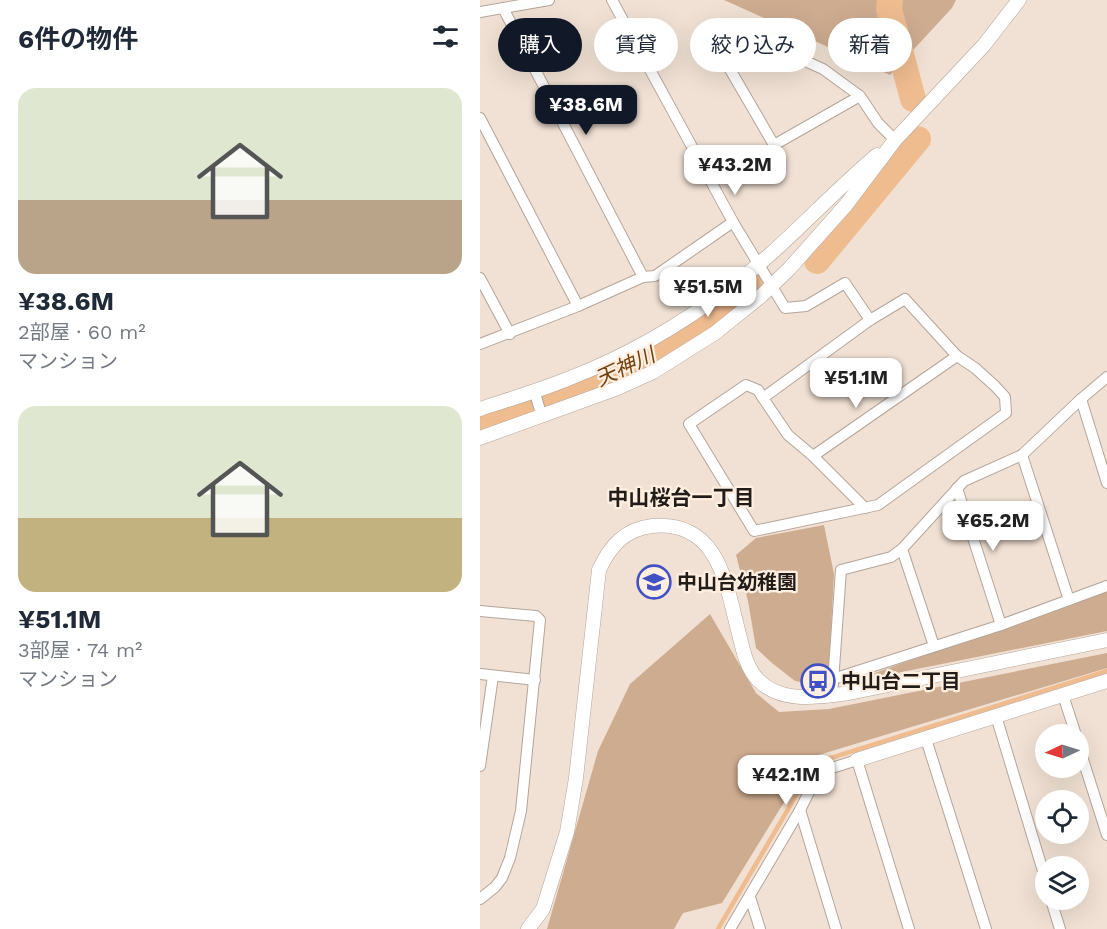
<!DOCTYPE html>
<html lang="ja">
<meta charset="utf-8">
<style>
body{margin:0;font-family:"Work Sans","Noto Sans JP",sans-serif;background:#f2f2f3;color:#1f2937;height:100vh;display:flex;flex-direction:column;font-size:22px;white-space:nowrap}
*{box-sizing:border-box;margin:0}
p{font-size:20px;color:#747a83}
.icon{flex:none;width:33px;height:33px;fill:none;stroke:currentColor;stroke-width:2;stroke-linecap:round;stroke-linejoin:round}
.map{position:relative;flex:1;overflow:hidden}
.panel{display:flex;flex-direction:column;background:#fff;width:480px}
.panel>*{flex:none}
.banner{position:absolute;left:18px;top:18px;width:519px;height:54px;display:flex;gap:12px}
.needle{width:39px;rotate:266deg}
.buttons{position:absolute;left:555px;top:724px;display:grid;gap:12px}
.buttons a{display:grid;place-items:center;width:54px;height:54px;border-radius:50%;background:#fff;box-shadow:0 6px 24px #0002;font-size:30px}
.price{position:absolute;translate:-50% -51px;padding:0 14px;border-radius:12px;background:#fff;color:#222;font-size:20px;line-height:39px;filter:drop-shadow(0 2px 3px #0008)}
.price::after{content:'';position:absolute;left:50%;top:36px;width:18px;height:14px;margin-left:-9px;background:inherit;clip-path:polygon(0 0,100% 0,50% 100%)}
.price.active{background:#111827;color:#fff}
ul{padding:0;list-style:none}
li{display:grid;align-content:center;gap:12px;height:318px;padding:0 18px}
li span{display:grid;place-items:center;height:186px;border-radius:18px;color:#555}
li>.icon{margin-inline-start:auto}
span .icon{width:108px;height:108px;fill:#fffc;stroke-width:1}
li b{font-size:26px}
h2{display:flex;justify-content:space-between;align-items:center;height:72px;padding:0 18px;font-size:26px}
.chip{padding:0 21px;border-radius:27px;background:#fff;box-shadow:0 6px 24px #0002;font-size:21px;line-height:54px}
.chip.active{background:#111827;color:#fff}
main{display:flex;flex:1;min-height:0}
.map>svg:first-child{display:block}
</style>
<main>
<section class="panel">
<h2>6件の物件<svg class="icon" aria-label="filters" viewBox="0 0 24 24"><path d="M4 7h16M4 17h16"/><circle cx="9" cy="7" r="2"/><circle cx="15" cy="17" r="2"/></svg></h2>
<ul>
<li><span style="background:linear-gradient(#dfe7d0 60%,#b9a48a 0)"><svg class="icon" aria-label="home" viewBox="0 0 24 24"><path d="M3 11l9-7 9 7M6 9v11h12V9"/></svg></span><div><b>¥38.6M</b><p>2部屋 · 60 m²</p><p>マンション</p></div></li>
<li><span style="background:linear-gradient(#dfe7d0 60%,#c2b280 0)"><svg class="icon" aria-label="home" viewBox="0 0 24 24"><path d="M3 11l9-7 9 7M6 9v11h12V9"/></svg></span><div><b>¥51.1M</b><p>3部屋 · 74 m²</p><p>マンション</p></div></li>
</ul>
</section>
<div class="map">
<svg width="627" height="929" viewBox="0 0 627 929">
<rect width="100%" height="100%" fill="#f1e1d4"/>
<g fill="#ceac90">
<polygon points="244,0 476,0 472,8 410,75"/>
<polygon points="344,525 354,574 349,666 332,680 321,682 315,681 292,663 276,648 268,601 256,555 276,538"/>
<polygon points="627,590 627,631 367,683"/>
<polygon points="230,614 276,693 299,712 349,709 627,653 627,668 332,757 242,903 203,913 194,929 67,929 118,751 150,684"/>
</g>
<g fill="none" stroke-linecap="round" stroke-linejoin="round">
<polyline stroke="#efbc90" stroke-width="4.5" points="238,929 335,763 627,671"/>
<g stroke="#efbc90" stroke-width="26">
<polyline points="410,0 409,9 433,99"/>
<polyline points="337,261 438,139"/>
<polyline points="0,424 85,395 126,378 201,339 276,284"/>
</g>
<defs>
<g id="minor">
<polyline points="132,0 253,222 305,308 326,306 365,283 390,320"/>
<polyline points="23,8 163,277"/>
<polyline points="0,12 69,0"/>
<polyline points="380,96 343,69 276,39 244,29 237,47 294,145 380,96 398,123 415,140"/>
<polyline points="0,118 98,306"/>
<polyline points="0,278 30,334"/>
<polygon points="425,299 477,356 495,368 515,386 525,397 526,413 398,505 274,531 209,424 266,385 278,390 283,398 390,320"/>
<polyline points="0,344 98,306 163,277 175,276 253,222"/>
<polyline points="54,390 62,417"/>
<polyline points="283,398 308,435 333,456 477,356"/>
<polyline points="601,399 627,483"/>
<polyline points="542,455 589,600"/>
<polyline points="333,456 385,508"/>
<polyline points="477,488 521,625"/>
<polyline points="0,611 56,616 60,620 41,811 30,858 22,878 15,887 0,899"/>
<polyline points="454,646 422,549 484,481 542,455 601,399 627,377"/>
<polyline points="0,674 55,680"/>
<polyline points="353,679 521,625 627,586"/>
<polyline points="583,695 596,735"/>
<polyline points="352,696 361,570 411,557 422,549"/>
<polyline points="516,716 566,881"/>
<polyline points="446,739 506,929"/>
<polyline points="598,744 627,835"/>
<polyline points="0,766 13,676"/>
<polyline points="320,810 356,929"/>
<polyline points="270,897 280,929"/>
<polyline points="571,900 580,929"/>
<polyline points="250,929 320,810 339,772 377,760 429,929"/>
</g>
<g id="tertiary">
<path d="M 0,409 C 30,399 61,390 90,378 C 147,356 200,325 248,289 C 302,249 346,198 397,155"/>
<polyline points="0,438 138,388 173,372 235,333 281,296 309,269 366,205 415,140 504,45 539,0"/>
<polyline points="377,760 627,681"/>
<path d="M 48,929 L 63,909 L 87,832 L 96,778 L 119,570 C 130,546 145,529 172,526 C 239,520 246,584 259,634 C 263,650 266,667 278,680 C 302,704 339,697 369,693 L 627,640"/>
</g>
</defs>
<use href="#minor" stroke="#b4a599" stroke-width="12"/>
<use href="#tertiary" stroke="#b4a599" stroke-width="15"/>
<use href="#minor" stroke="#fff" stroke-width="10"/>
<use href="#tertiary" stroke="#fff" stroke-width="14"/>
</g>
<defs>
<symbol id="school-ring" viewBox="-11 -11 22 22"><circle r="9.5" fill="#feefe1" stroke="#4150c4" stroke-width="1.5"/><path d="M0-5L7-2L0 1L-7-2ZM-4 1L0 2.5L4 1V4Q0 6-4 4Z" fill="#4150c4"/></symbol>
<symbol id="bus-ring" viewBox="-11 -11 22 22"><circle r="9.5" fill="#feefe1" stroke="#4150c4" stroke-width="1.5"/><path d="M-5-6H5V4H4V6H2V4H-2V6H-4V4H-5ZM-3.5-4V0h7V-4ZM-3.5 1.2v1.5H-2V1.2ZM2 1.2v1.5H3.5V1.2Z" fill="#4150c4"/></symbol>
</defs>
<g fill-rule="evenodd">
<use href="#school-ring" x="155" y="563" width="38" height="38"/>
<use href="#bus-ring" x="319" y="662" width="38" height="38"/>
</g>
<g text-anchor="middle" stroke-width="4.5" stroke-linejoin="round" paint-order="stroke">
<g font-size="20" font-weight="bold" fill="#231d19" stroke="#feefe1" text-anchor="start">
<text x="197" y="589">中山台幼稚園</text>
<text x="361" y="688">中山台二丁目</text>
</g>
<g font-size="21" font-style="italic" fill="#724310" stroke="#feefe1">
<text transform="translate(145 367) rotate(-25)" y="7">天神川</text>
</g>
<g font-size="21" font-weight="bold" fill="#231d19" stroke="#feefe1">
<text x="201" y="505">中山桜台一丁目</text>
</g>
</g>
</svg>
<div class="buttons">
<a><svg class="needle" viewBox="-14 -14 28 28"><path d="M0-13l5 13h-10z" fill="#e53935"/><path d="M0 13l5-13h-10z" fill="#747a83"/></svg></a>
<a><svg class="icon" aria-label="locate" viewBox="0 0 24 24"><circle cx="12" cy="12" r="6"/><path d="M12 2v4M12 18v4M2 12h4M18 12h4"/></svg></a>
<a><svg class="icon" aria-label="layers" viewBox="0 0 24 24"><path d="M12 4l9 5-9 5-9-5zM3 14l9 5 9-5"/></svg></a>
</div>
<b class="price active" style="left:106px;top:136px">¥38.6M</b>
<b class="price" style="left:255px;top:196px">¥43.2M</b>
<b class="price" style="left:228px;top:318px">¥51.5M</b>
<b class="price" style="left:376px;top:409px">¥51.1M</b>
<b class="price" style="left:513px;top:552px">¥65.2M</b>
<b class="price" style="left:306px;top:806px">¥42.1M</b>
<div class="banner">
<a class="chip active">購入</a>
<a class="chip">賃貸</a>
<a class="chip">絞り込み</a>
<a class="chip">新着</a>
</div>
</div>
</main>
